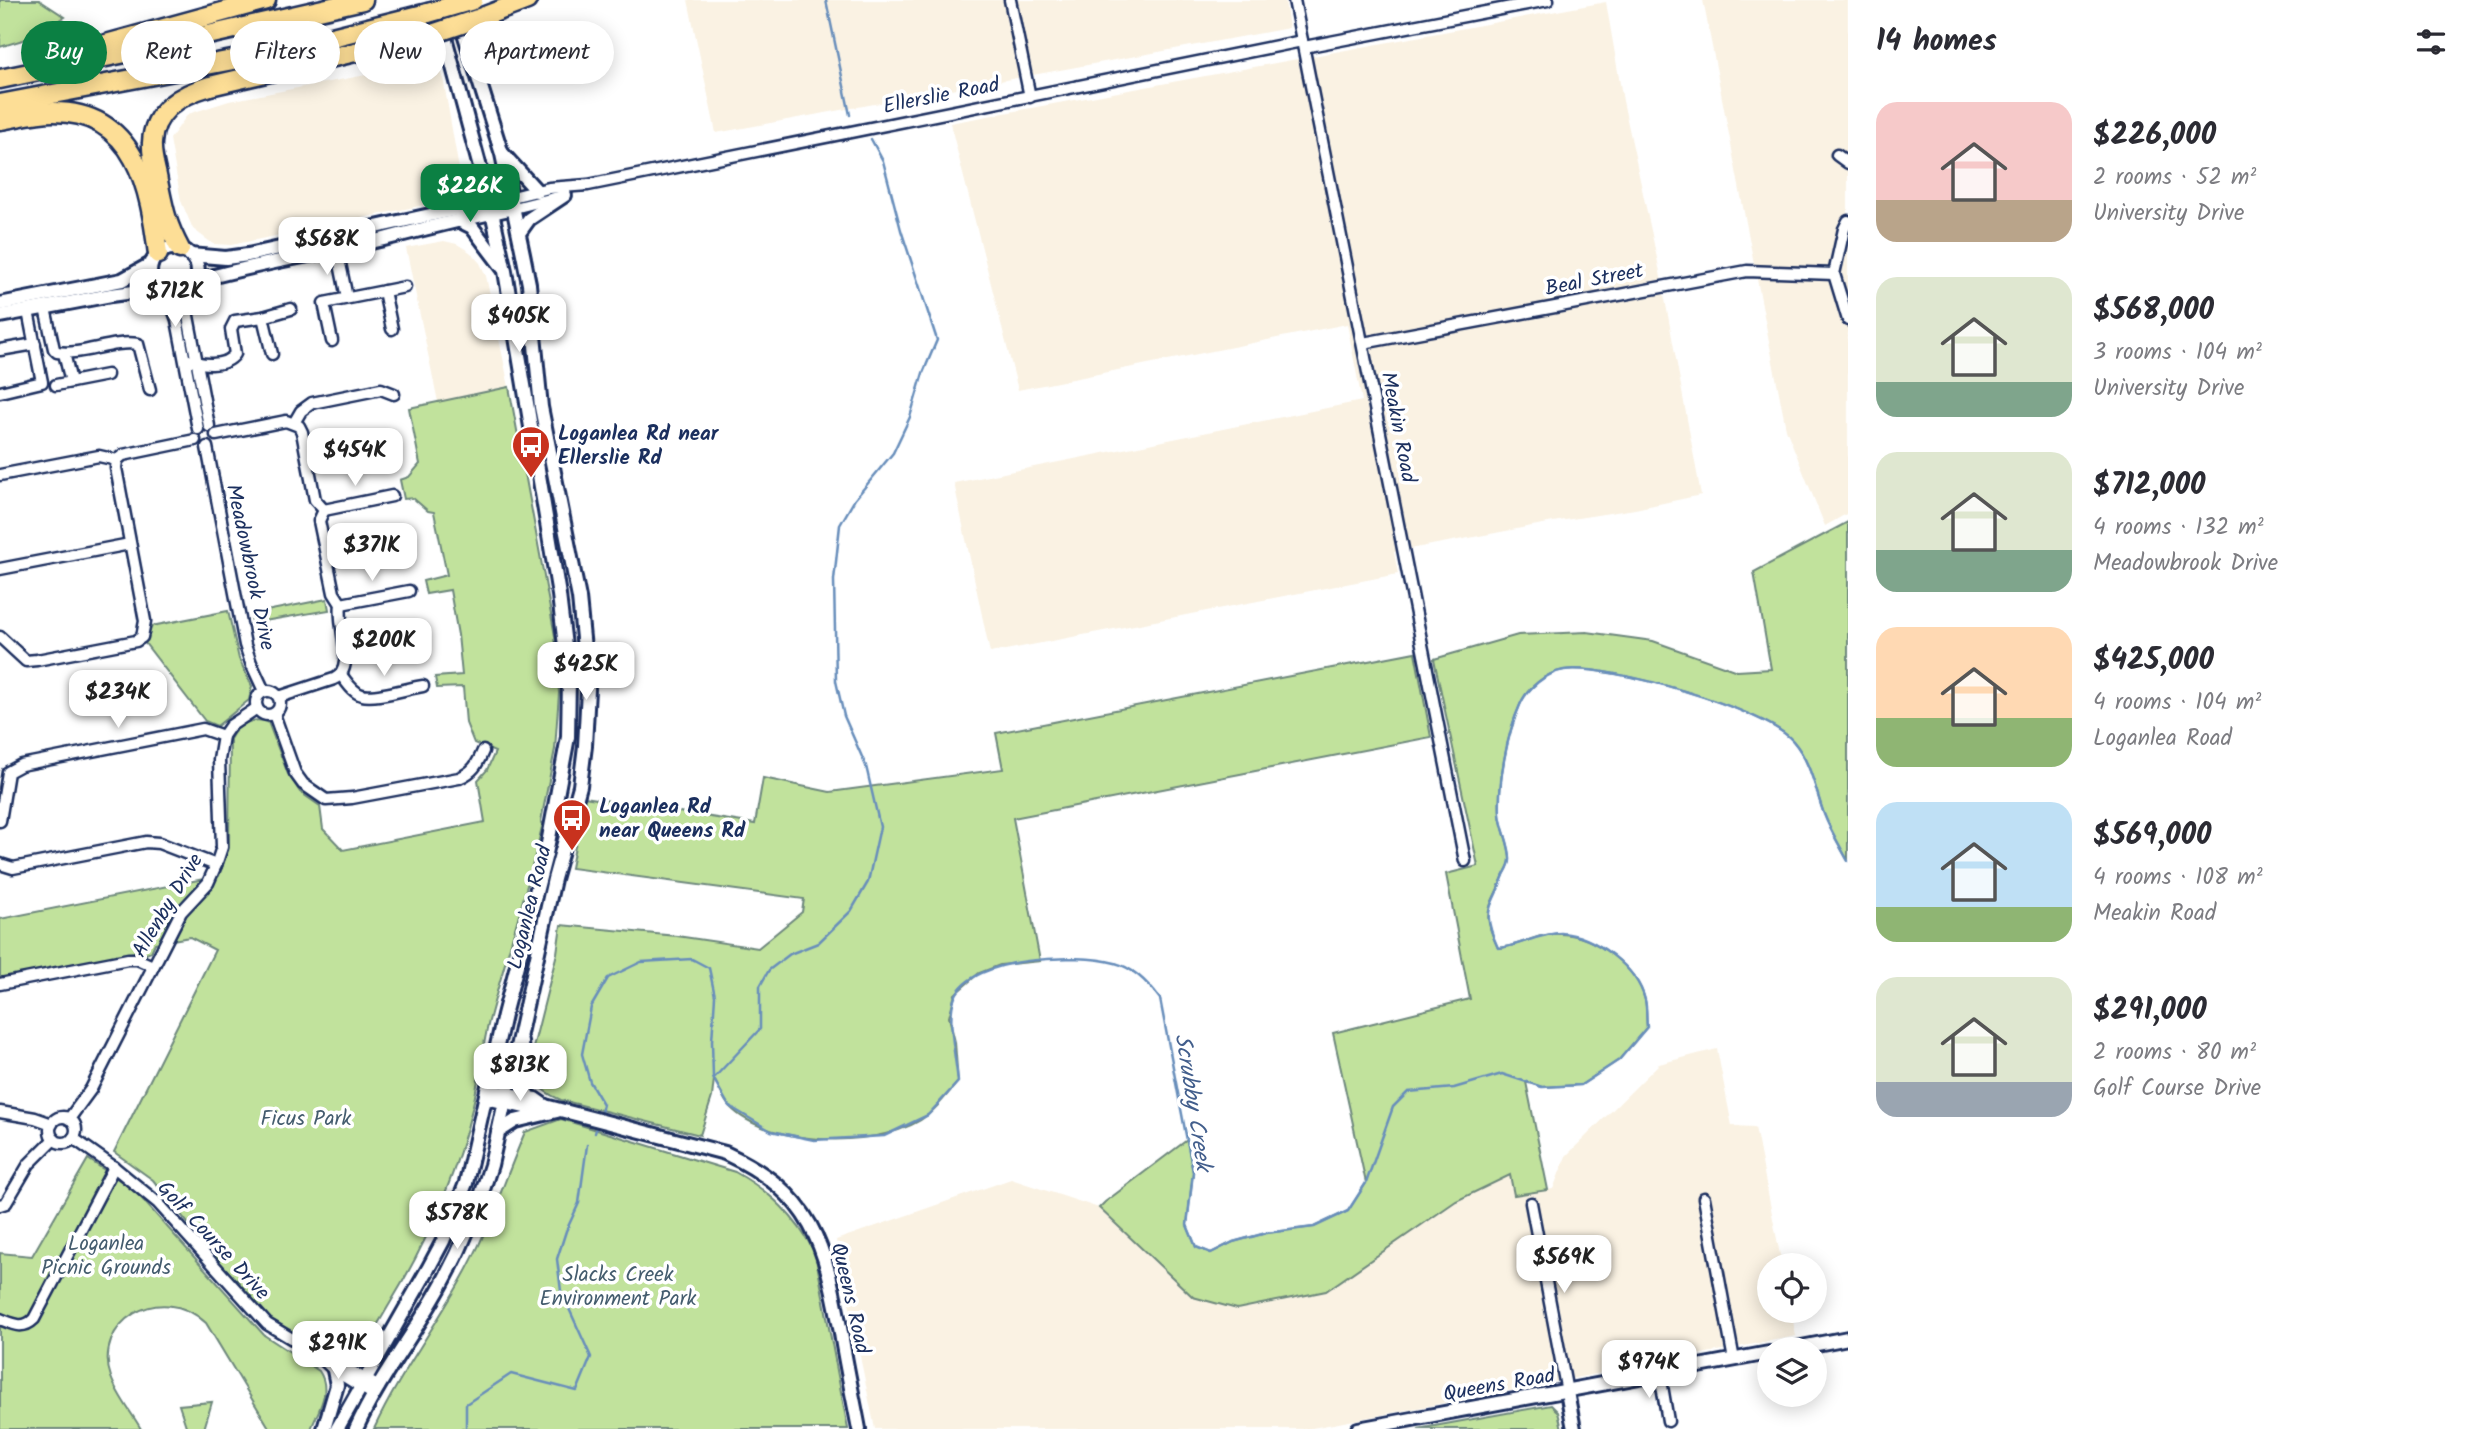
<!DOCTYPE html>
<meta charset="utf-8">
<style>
body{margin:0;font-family:Kalam,sans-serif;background:#f2f2f3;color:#2b2b33;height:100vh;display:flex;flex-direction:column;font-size:26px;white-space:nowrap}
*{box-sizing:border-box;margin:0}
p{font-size:23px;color:#7c7c81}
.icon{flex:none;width:38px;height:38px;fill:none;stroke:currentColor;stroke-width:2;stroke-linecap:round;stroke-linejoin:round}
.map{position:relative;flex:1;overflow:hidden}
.drawer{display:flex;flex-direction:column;background:#fff;width:630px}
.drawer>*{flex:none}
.guide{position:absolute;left:21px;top:21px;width:665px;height:63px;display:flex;gap:14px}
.tools{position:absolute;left:1757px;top:1253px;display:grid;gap:14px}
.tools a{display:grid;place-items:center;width:70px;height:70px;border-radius:50%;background:#fff;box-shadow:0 4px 18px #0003;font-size:35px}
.price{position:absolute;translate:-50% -60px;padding:0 16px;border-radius:14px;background:#fff;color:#222;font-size:23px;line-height:46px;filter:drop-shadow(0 2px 4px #0008)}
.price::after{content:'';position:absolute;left:50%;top:42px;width:21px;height:16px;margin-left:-10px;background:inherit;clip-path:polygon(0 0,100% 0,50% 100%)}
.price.selected{background:#0b8043;color:#fff}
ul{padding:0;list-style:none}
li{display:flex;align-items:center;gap:21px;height:175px;padding:0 28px}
li span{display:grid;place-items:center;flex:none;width:196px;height:140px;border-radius:21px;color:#555}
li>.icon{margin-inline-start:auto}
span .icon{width:84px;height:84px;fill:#fffc;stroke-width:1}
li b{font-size:30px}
h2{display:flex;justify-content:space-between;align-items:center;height:84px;padding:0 28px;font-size:30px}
.pill{padding:0 24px;border-radius:32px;background:#fff;box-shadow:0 4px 18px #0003;font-size:24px;line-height:63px}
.pill.selected{background:#0b8043;color:#fff}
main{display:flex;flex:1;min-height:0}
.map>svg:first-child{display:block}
</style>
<main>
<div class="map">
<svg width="1848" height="1429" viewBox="0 0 1848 1429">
<rect width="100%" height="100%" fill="#fff"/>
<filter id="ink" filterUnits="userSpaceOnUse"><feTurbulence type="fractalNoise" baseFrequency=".0143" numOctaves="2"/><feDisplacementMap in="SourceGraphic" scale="14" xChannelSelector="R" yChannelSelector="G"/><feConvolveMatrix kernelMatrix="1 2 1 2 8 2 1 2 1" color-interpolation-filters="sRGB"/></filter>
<g filter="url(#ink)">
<g fill="#faf2e3">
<polygon points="688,0 1285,0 1289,28 716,133"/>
<polygon points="1703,0 1848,0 1848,513 1825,526 1786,429"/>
<polygon points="1606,2 1623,101 1660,272 1701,495 1635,509 1559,521 1394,552 1398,574 990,653 954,483 1362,401 1347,324 1018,390 950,123"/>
<polygon points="440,61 460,175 450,195 434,203 231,245 213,244 193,229 181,201 170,139 188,114 229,101"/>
<polygon points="444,241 457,244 470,252 480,263 486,276 509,387 438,402 406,248"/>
<polygon points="1717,1049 1732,1126 1755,1127 1782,1265 1769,1265 1769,1311 1791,1311 1796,1336 1307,1429 875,1429 836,1240 1011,1179 1099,1208 1193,1297 1326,1292 1456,1201 1510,1175 1514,1195 1553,1189 1566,1156 1659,1064"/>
</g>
<g fill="#c1e29c" stroke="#6e887d" stroke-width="2">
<polygon points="0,0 39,0 65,17 53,24 46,33 0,47"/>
<path d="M 509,387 L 555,636 L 559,693 L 555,749 L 541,821 L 544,826 L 542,827 C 527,891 507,954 490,1017 C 482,1046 480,1076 473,1105 C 456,1176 427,1243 389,1305 C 378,1323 367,1350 342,1350 L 280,1329 L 255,1306 L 153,1180 L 114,1152 L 215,950 L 190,937 L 155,943 L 151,952 L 144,955 L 135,952 L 0,979 L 0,919 L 219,876 L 229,848 L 230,739 C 237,724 252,717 268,722 L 288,774 L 300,792 L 320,806 L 323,829 L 343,850 L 485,822 L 478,780 L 487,770 L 495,752 L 474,743 L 466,723 L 463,687 L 437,688 L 435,677 L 462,675 L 458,635 L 450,590 L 426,594 L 423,581 L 447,575 L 434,512 L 428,511 L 413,498 L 404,499 L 400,480 L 409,477 L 420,464 L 409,408 Z"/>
<path d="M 1848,522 L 1848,861 C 1840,846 1830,830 1824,814 C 1815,789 1811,762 1793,741 C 1766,709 1606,663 1564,670 C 1545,673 1527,688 1520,705 C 1507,734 1498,782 1500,814 C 1501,828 1511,847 1510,860 C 1510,865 1506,871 1504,875 C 1490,909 1480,911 1498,948 C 1519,947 1539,932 1561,934 C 1594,935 1637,967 1645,1000 C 1647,1008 1646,1018 1647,1027 L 1619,1060 L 1581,1085 L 1542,1087 L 1526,1082 L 1548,1190 L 1514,1195 L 1510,1175 L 1456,1201 L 1326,1291 L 1237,1309 L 1193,1297 L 1099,1208 L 1105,1202 L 1187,1140 L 1193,1172 L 1187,1225 L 1196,1247 L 1211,1253 L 1233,1242 L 1266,1233 L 1314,1227 L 1348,1211 L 1366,1183 L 1333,1033 L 1470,999 L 1446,874 L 1478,866 L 1434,659 L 1518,635 L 1587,632 L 1653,641 L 1737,671 L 1771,669 L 1754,572 Z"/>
<polygon points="327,599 329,610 252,623 251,614"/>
<polygon points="228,611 239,659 252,686 249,700 217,726 205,721 145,643 152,626"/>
<path d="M 1415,652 L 1431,737 L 1013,818 L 1040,961 L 1000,965 L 979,973 L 955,994 L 949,1017 L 955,1042 L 958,1082 C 949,1092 940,1105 929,1114 C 886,1150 770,1148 730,1107 C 723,1100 719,1087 714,1079 L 712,1097 L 700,1135 L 561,1100 C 533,1088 530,1077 533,1048 L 557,953 L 561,925 L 677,936 L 758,948 L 802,912 L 804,899 L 571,868 L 584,797 L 755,824 L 763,778 L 830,792 L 1003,769 L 996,733 Z"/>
<path d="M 561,1119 L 735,1172 C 771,1192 796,1217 815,1253 L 848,1429 L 374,1429 C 398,1377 433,1330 461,1280 C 488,1233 504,1181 525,1132 Z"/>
<path d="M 88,1159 L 134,1190 L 264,1335 L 319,1371 C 332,1390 319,1409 311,1429 L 270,1429 L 206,1323 C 159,1279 92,1324 111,1377 C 117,1395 132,1413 141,1429 L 0,1429 L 0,1253 L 32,1256 Z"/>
<polygon points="212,1402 204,1429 187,1429 179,1405"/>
<polygon points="1551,1405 1558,1412 1562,1429 1418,1429"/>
</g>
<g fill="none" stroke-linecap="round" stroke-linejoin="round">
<g stroke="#688ebb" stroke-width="2.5">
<polyline points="826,0 850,115"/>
<polyline points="714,1078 760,1029 760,986 769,970 790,954 818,943 851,911 868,882 880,827 866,766 844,716 836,681 834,580 840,525 855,499 893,453 910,417 923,373 937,340 901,230 883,161 871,139"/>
<path d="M 600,1117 L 603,1104 L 590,1082 L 582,1054 L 591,1007 L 608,978 L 641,962 L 692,959 L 709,968 L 715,996 L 712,1041 L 713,1078 L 729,1106 L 771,1131 L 814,1140 L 884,1136 L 928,1115 L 958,1082 C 956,1058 946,1017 955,997 C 972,956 1078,953 1115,963 C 1134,968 1149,984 1160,999 L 1193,1172 L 1187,1225 L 1196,1247 L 1211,1253 L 1233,1242 L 1266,1233 L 1314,1227 L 1348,1211 L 1366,1183 L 1393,1107 L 1408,1092 L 1454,1088 L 1502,1074 L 1542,1087 L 1581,1085 L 1619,1060 L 1647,1027 C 1646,1018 1647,1008 1645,1000 C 1637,967 1594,935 1561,933 C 1539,933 1519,947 1498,948 C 1481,910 1490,911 1504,875 C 1506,871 1510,865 1510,860 C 1511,847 1501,828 1500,814 C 1498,782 1507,734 1520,705 C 1527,688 1546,673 1564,670 C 1606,663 1766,709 1793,741 C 1811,762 1815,789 1824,814 C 1830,830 1840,846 1848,861"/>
<polyline points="595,1133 598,1123"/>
<polyline points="466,1429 466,1404 511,1374 577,1391 591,1357 561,1291 557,1259 566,1231 579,1203 587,1145"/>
</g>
<defs>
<g id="minor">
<polyline points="1010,0 1030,97"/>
<polyline points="1294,0 1465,861"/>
<polyline points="1304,47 1548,0"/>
<polyline points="1837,155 1848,163"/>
<polyline points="512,197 549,188 588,185 1302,41"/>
<polyline points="514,208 558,197"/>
<polyline points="1848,221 1844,229 1834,274 1848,320"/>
<polyline points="337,249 347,298"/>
<polyline points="188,291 188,316 209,426"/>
<polyline points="384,291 392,329"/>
<polyline points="168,295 177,320 198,429"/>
<path d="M 45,308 L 54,349 L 57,352 C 83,356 111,340 138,344 L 150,390"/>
<polyline points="263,317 272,354"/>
<polyline points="332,341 324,303 405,287"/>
<polyline points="1363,343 1747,271 1834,274"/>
<polyline points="0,350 35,344"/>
<polyline points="64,353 71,382"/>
<path d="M 186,359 C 200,365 225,368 235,354 L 231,329 L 235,321 L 263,317 L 291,309"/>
<polyline points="56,385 107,375"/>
<polyline points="0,392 42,382 28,311"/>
<polyline points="294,423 301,411 312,403 381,389 394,394"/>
<path d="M 216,435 L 286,421 L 299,426 L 302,432 L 315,500 L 324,510 L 319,521 L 334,593 L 341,604 C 337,628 357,669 334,679 L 279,697"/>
<polyline points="207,447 245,645 251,663 264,691"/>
<polyline points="0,475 99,456 117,460 123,455 195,440"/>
<polyline points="324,510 392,496"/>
<polyline points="0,569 130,544"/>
<polyline points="341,604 409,591"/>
<polyline points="0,637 26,661 37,660 136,641 142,637 145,621 116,468 117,460"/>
<path d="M 341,675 C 347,682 352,692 362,695 C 375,699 408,688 423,686"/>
<circle cx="268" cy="703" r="12"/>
<path d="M 274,714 L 295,773 L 303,784 L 326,800 L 352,798 L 459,778 C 473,772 477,765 483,751"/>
<polyline points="0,821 8,772 21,765 203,729 223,736"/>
<polyline points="0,864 13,868 146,842 159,843 216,865"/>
<polyline points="0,984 128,959 137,959 153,966"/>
<polyline points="0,1112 35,1118 52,1124"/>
<circle cx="63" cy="1130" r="13"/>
<polyline points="69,1119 91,1089 181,912 208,883 216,865 222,847 219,760 223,736 230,726 257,708"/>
<polyline points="73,1138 114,1167 158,1203 267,1324 316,1353 334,1370 374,1395"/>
<polyline points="1704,1198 1734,1360"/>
<polyline points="1531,1203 1567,1392"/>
<polyline points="0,1205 6,1203 29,1164 54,1139"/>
<path d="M 0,1319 C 13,1324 23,1330 34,1319 L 114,1167"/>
<polyline points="324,1358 334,1361 379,1387"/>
<polyline points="1660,1374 1668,1421"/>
</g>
<g id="tertiary">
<polyline points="0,304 122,280 151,264"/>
<polyline points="0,316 111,295 157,289"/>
<polyline points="521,1041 523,1079 528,1098"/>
<path d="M 488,1090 L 535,1099 L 545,1106 L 725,1153 C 813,1194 825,1244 841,1333 C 846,1365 853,1397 859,1429"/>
<polyline points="486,1098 533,1109 545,1106"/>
<polyline points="498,1132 515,1121 557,1111"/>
<polyline points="1791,1349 1848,1338"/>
<polyline points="1567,1392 1574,1429"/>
<polyline points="1358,1429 1769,1353"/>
</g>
<g id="secondary">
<polyline points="503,154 537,191"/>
<polyline points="444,211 471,190 481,169"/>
<polyline points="458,220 472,227 503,268"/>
<polyline points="519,233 529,219 565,195"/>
<circle cx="174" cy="272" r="24"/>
<polyline points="190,255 226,258 248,255 512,197"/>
<path d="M 196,281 C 257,263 321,254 384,239 C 427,228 470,217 514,208"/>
<path d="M 316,1353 C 343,1350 349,1365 380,1352"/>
<polyline points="324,1429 337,1385 334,1370"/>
<polyline points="337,1429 428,1269 443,1241 466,1183 504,1015 546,854 568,737 569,680 559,595 505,271 492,212 446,41"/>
<path d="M 356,1429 C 380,1376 417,1331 444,1280 C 464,1243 479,1205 491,1165 L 554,879 L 580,786 L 585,746 L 588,689 L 579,598 L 541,407 L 529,284 L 523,254 L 502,154 L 465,36"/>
</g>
<g id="motorway">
<polyline points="477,19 527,0"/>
<polyline points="77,52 266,0"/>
<polyline points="0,79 164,45 363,0"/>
<polyline points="0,104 264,54 428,13"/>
<path d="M 0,120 C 18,117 36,112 54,112 C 136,112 150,189 158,254"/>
<path d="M 180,249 C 166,223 164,210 158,181 C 156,169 151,156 152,143 C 153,110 182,94 210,86 L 432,34"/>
</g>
</defs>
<use href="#minor" stroke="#1b2f5e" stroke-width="15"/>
<use href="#tertiary" stroke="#1b2f5e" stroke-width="18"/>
<use href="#secondary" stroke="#1b2f5e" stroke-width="18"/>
<use href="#motorway" stroke="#1b2f5e" stroke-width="23"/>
<use href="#minor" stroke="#fff" stroke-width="10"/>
<use href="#tertiary" stroke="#fff" stroke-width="12"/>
<use href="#secondary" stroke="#fff" stroke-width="12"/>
<use href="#motorway" stroke="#fdde96" stroke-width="18"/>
<defs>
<g id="motorway-bridge">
<polyline points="428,13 473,0"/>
<polyline points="432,34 477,19"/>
</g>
</defs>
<use href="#motorway-bridge" stroke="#1b2f5e" stroke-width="23" stroke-linecap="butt"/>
<use href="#motorway-bridge" stroke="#fdde96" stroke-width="18"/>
</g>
</g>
<defs>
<symbol id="bus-pin" viewBox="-11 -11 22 30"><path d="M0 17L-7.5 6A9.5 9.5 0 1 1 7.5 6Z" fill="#c8321e" stroke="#fff"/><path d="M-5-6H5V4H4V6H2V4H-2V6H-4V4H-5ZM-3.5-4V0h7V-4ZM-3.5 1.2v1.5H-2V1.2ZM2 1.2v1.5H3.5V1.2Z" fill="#fff"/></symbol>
</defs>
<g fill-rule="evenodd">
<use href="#bus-pin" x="509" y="423" width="44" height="60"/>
<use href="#bus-pin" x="550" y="796" width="44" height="60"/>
</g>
<g text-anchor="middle" stroke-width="7" stroke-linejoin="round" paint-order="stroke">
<g font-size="21" fill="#1b2f5e" stroke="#fff">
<text transform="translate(941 95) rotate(-11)" y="7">Ellerslie Road</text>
<text transform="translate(1594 279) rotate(-11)" y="7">Beal Street</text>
<text transform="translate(1399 427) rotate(79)" y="7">Meakin Road</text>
<text transform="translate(251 567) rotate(78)" y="7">Meadowbrook Drive</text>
<text transform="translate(167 905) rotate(-59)" y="7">Allenby Drive</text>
<text transform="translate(529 907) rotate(-76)" y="7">Loganlea Road</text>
<text transform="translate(214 1240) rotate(47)" y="7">Golf Course Drive</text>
<text transform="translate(851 1298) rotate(77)" y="7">Queens Road</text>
<text transform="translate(1499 1384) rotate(-10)" y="7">Queens Road</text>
</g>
<g font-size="21" font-weight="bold" fill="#1b2f5e" stroke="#fff" text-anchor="start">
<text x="558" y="440">Loganlea Rd near<tspan x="558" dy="24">Ellerslie Rd</tspan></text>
<text x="599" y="813">Loganlea Rd<tspan x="599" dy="24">near Queens Rd</tspan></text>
</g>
<g font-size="21" fill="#445c6e" stroke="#fff">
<text x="306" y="1125">Ficus Park</text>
<text x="106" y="1250">Loganlea<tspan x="106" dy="24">Picnic Grounds</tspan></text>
<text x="618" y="1281">Slacks Creek<tspan x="618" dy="24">Environment Park</tspan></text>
</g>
<g font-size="23" font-style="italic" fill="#425e8c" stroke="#fff">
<text transform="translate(1194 1102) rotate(81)" y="8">Scrubby Creek</text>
</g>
</g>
</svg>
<div class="tools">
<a><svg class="icon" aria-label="locate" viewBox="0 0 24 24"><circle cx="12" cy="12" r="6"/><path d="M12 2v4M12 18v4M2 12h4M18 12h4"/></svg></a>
<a><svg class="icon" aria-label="layers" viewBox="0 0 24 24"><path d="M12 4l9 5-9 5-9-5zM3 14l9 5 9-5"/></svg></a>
</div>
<b class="price selected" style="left:470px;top:224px">$226K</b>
<b class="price" style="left:327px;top:277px">$568K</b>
<b class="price" style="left:175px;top:329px">$712K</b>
<b class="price" style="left:519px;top:354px">$405K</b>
<b class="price" style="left:355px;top:488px">$454K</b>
<b class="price" style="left:372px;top:583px">$371K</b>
<b class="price" style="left:384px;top:678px">$200K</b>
<b class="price" style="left:586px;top:702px">$425K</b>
<b class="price" style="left:118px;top:730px">$234K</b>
<b class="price" style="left:520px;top:1103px">$813K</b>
<b class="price" style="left:457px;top:1251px">$578K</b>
<b class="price" style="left:1564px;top:1295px">$569K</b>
<b class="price" style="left:338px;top:1381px">$291K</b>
<b class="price" style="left:1649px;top:1400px">$974K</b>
<div class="guide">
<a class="pill selected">Buy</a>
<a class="pill">Rent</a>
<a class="pill">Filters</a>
<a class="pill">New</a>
<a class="pill">Apartment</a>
</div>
</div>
<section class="drawer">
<h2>14 homes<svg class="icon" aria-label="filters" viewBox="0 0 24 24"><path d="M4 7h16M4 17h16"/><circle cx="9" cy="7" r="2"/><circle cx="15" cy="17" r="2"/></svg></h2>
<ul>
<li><span style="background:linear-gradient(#f6c9c9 70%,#b9a48a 0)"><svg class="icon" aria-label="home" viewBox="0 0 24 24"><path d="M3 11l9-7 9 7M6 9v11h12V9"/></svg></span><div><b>$226,000</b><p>2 rooms · 52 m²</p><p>University Drive</p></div></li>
<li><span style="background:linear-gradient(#dfe7d0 75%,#7fa58c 0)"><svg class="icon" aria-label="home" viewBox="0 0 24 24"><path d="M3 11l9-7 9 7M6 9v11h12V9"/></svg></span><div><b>$568,000</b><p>3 rooms · 104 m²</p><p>University Drive</p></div></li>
<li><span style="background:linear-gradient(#dfe7d0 70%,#7fa58c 0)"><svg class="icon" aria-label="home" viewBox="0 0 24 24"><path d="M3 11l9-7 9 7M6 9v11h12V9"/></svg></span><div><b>$712,000</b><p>4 rooms · 132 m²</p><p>Meadowbrook Drive</p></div></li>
<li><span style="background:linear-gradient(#ffd9b3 65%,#8fb573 0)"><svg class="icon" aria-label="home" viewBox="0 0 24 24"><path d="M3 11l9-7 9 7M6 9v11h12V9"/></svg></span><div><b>$425,000</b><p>4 rooms · 104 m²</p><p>Loganlea Road</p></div></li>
<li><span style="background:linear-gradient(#bfe0f5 75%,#8fb573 0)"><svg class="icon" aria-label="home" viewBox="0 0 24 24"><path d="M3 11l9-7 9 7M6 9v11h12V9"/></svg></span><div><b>$569,000</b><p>4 rooms · 108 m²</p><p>Meakin Road</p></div></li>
<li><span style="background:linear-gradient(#dfe7d0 75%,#9aa5b1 0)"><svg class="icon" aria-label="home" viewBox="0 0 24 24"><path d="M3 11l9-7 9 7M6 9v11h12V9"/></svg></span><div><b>$291,000</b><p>2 rooms · 80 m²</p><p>Golf Course Drive</p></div></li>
</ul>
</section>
</main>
